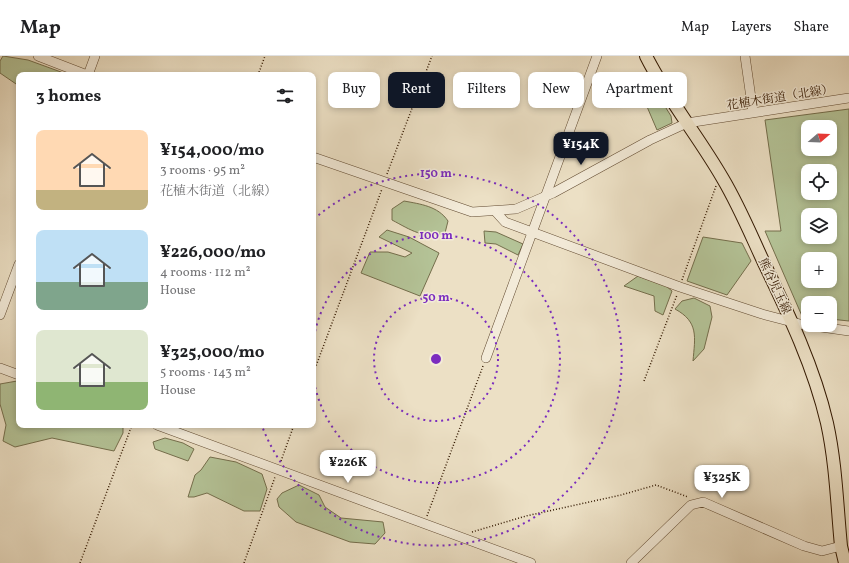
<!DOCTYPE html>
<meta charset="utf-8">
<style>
body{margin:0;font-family:Vollkorn,"Noto Serif JP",serif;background:#f2f2f2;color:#202124;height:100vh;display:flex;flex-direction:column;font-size:15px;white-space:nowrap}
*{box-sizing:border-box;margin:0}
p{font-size:13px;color:#757577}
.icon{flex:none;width:22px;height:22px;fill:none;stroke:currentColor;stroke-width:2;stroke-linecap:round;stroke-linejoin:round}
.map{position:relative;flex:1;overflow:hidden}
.details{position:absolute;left:16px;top:16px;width:300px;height:356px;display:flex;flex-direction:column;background:#fff;border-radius:8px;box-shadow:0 2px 6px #0003}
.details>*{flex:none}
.top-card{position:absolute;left:328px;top:16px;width:380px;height:36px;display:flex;gap:8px}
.needle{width:26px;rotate:71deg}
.fabs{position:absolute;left:801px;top:64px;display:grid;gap:8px}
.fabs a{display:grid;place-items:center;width:36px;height:36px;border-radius:8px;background:#fff;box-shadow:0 2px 6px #0003;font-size:20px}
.price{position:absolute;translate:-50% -34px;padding:0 9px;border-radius:8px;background:#fff;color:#222;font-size:13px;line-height:26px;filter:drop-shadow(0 1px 2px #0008)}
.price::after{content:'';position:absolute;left:50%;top:24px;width:12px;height:9px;margin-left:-6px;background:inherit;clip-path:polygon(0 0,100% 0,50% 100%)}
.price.on{background:#111827;color:#fff}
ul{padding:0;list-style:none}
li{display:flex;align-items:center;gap:12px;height:100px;padding:0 20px}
li span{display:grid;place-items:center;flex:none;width:112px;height:80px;border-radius:8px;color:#555}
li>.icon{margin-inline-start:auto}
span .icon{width:48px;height:48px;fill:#fffc;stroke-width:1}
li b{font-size:17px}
h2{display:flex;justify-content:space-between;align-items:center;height:48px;padding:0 20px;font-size:17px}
.tag{padding:0 14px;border-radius:8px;background:#fff;box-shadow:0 2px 6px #0003;font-size:14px;line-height:36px}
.tag.on{background:#111827;color:#fff}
header{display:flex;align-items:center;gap:24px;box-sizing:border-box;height:56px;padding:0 20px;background:#fff;border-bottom:1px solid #e0e0e0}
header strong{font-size:19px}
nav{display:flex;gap:22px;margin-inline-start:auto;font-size:14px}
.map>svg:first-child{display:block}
</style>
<header>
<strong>Map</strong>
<nav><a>Map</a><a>Layers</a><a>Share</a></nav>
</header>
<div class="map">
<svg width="849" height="507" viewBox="0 0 849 507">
<rect width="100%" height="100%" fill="#ece0c5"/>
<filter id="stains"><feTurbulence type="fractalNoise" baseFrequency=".005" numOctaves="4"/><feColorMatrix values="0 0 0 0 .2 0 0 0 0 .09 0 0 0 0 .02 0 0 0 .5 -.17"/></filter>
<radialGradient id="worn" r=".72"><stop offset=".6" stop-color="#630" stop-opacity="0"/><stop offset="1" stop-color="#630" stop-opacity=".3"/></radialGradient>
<g fill="#b4c397" stroke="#746e4c" fill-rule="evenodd">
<polygon points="3,0 28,4 61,16 65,19 19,19 19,30 0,17 0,5"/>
<polygon points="649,25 671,60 672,67 657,74 645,46 643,28"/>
<path d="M 849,53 L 849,265 L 830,263 L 830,247 L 808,247 L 808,261 L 802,260 L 765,175 L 781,175 L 765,64 ZM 808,71 L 830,71 L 830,93 L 808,93 ZM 808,115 L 830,115 L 830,137 L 808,137 ZM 808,159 L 830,159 L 830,181 L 808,181 ZM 808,203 L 830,203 L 830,225 L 808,225 Z"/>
<path d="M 404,145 C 420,148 438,150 448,165 L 445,177 C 423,183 411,174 392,164 L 392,153 Z"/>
<polygon points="387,174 409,181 439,197 420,240 361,217 370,196 388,196 405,201 412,197 379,181"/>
<polygon points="484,175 496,176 523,188 518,199 496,188 485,187"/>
<polygon points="703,181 742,187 751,205 727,239 687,225"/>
<polygon points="638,220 666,230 672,235 663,259 655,255 654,240 624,230"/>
<path d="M 694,242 L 710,250 L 712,261 L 704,293 L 693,305 C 695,281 699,266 675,253 L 682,245 Z"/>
<polygon points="17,325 19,326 19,369 123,369 123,377 114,395 52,382 15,391 3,385 6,369 0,348 0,328"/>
<polygon points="165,382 183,387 194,393 188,405 155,393 153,386"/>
<polygon points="210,401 236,406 262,418 267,433 260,455 244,455 207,437 194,441 188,441 195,419 201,414"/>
<polygon points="299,429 319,439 325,451 341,462 383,466 385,477 375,488 350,486 296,466 279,451 277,443 282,437"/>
</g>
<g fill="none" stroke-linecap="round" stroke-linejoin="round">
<defs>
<g id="minor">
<polyline points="38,0 87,19"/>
<polyline points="745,0 753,56"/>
<polyline points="88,19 95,0"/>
<polyline points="313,101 472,156 516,153 553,137 650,84 687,67 849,42"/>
<polyline points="495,155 505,166 680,231 762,258 800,268 849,275"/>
<polyline points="0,259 19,208"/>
<polyline points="486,302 597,0"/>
<polyline points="0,312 19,319"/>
<polyline points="157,369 531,507"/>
<polyline points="631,507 691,449 703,446 804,490 822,495 841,490"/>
</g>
<path id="major" d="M 646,0 C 668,44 699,81 723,123 C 739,150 751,179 764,207 C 789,259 814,311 827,367 C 836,408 837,449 841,490 L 845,507"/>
</defs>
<use href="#minor" stroke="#614a31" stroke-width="10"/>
<use href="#major" stroke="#331800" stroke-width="14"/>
<g stroke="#331800" stroke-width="1.5" stroke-dasharray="1 2" stroke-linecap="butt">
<polyline points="258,19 265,0"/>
<polyline points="387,118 432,0"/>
<polyline points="682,224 716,130"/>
<polyline points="313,318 382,133"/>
<polyline points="644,325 677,239"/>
<polyline points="281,405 294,369"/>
<polyline points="427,460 483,310"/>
<polyline points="472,476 526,460 621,439 656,429 688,441"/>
<polyline points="80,507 132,369"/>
<polyline points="244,507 275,421"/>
</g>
<use href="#minor" stroke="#f3ebd9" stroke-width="9"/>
<use href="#major" stroke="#ece0c5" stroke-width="12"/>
</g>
<g fill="none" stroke="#7b2cbf" stroke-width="2" stroke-dasharray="2 4">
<circle cx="436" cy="303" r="62"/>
<path d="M313 287A124 124 0 1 1 313 319"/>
<path d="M314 163A186 186 0 1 1 262 370"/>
</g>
<g text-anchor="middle" stroke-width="3" stroke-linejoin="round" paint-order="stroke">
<g font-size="12" fill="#331800" stroke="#f3ebd9">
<text transform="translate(780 41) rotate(-9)" y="4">花植木街道（北線）</text>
<text transform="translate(775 230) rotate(65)" y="4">熊谷児玉線</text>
</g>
</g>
<circle cx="436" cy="303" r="6" fill="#7b2cbf" stroke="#f3ebd9" stroke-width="2"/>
<g font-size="12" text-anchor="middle" font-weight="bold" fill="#7b2cbf" stroke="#f3ebd9" stroke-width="3" stroke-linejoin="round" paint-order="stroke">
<text x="436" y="121">150 m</text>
<text x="436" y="183">100 m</text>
<text x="436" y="245">50 m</text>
</g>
<rect width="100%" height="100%" filter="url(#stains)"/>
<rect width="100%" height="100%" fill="url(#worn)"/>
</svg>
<div class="fabs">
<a><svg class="needle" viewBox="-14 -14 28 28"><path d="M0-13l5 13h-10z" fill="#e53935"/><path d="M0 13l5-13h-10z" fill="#757577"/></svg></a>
<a><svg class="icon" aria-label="locate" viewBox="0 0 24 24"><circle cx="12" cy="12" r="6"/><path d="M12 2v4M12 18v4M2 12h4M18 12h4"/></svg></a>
<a><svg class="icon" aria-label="layers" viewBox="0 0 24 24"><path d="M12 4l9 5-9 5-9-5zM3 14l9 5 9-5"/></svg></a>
<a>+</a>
<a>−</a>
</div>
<b class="price on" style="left:581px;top:110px">¥154K</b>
<b class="price" style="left:348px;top:428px">¥226K</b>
<b class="price" style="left:722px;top:443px">¥325K</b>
<div class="top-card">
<a class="tag">Buy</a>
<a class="tag on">Rent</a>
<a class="tag">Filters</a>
<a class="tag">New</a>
<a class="tag">Apartment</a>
</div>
<section class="details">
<h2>3 homes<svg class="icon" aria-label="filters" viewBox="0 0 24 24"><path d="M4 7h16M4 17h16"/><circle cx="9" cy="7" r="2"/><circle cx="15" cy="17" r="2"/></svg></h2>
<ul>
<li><span style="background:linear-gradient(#ffd9b3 75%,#c2b280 0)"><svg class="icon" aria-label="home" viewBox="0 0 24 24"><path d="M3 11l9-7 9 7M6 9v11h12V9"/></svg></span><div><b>¥154,000/mo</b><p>3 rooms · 95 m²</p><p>花植木街道（北線）</p></div></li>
<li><span style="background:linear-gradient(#bfe0f5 65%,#7fa58c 0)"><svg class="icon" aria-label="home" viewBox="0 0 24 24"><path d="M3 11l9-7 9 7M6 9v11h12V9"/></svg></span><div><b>¥226,000/mo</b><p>4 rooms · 112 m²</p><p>House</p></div></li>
<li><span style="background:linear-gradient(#dfe7d0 65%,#8fb573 0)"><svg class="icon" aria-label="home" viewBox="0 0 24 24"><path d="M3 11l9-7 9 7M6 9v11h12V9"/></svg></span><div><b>¥325,000/mo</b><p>5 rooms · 143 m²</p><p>House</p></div></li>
</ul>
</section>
</div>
